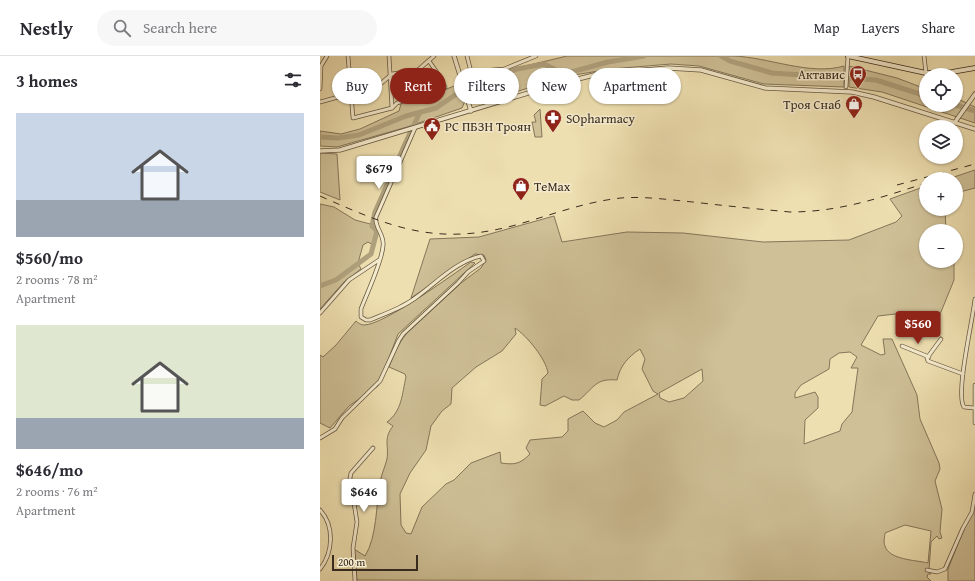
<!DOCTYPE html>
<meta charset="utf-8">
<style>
body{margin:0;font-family:"Gentium Book Plus",serif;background:#f7f7f7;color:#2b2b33;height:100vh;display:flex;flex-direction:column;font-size:15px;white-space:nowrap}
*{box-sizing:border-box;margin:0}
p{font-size:13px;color:#7c7c81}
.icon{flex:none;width:22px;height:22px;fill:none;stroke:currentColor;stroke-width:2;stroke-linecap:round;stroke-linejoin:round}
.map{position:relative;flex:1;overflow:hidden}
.side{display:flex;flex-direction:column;background:#fff;width:320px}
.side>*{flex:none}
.hud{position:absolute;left:12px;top:12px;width:380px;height:36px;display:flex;gap:8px}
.tools{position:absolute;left:599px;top:12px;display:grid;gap:8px}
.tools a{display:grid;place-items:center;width:44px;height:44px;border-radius:50%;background:#fff;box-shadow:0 1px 3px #0004;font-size:20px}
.scale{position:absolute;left:12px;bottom:10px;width:86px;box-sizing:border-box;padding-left:4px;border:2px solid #392b1e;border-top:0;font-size:11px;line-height:14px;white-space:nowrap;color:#392b1e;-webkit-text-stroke:3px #f4eacc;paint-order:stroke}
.price{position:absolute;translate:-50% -34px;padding:0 9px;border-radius:4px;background:#fff;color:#222;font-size:13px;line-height:26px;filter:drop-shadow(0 1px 2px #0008)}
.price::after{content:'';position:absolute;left:50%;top:24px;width:12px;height:9px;margin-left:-6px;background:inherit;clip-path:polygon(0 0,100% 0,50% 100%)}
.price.current{background:#8f2418;color:#fff}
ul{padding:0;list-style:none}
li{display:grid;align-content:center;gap:8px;height:212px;padding:0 16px}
li span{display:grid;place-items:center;height:124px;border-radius:0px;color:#555}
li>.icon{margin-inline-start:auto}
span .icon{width:72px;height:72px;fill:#fffc;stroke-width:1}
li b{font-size:17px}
h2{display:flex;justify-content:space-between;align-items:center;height:48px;padding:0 16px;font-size:17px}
.pill{padding:0 14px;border-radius:18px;background:#fff;box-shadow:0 1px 3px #0004;font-size:14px;line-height:36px}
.pill.current{background:#8f2418;color:#fff}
header{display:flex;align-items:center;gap:24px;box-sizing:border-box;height:56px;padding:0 20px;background:#fff;border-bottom:1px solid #e1e1e2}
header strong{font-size:19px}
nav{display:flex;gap:22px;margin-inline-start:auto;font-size:14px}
.search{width:280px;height:36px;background:#f7f7f7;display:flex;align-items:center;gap:10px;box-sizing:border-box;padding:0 14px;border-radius:22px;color:#7c7c81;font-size:15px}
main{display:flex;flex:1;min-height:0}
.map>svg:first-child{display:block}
</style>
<header>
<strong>Nestly</strong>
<div class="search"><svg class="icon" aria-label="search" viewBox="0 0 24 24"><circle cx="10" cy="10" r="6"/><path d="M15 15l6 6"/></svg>Search here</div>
<nav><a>Map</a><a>Layers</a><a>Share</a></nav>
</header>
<main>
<section class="side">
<h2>3 homes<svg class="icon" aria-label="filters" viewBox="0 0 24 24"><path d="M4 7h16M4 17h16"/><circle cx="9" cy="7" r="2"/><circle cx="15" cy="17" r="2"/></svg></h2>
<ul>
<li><span style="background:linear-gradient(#c9d6e8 70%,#9aa5b1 0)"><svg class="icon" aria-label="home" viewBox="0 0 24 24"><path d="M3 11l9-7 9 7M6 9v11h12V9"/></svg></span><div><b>$560/mo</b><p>2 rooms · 78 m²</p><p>Apartment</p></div></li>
<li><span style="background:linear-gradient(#dfe7d0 75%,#9aa5b1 0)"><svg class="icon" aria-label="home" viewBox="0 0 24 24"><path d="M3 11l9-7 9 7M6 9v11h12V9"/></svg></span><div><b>$646/mo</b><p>2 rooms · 76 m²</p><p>Apartment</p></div></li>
</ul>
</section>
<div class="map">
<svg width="655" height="525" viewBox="0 0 655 525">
<rect width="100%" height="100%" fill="#eedfb0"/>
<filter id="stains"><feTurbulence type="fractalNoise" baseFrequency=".005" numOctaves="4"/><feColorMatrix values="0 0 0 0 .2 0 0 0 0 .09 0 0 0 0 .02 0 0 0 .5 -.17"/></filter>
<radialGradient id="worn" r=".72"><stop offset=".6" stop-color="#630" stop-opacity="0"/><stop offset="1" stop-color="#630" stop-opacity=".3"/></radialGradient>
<g fill="#cfc097" stroke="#84765a" fill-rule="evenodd">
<path d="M 247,0 C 302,0 358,0 413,0 C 448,1 490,20 524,10 L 524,31 L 444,28 L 379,10 L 351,8 L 291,13 L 248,20 L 159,47 L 150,47 L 143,25 Z"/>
<polygon points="529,10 577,22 606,33 606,49 636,49 636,42 638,43 655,51 655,67 562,36 529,31"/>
<polygon points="139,28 145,45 142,52 87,71 17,91 0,90 0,75 21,78 40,73 79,55 82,45 105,38 107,41"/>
<polygon points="220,53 222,81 215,81 212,66 216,66 214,59"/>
<polygon points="91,76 91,78 57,159 54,157 84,86"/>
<polygon points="0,97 17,98 20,144 0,136"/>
<polygon points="655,114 655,132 636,137 636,123 628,123"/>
<path d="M 606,130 L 606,153 L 625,153 L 626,175 L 606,175 L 606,205 L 634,205 L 634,224 L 612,278 L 584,257 L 558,260 L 541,289 L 561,299 L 565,298 L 563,283 L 572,283 L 597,339 L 600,363 L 619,407 L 620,413 L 615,425 L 622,453 L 620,476 L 622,482 L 619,483 L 617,480 L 611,486 L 609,514 L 611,518 L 608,518 L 607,521 L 611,525 L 37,524 L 34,493 L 45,500 C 57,481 56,449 60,427 C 61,419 65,411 67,403 C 69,389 63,383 73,370 L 67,366 C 82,355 82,338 86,321 L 85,318 L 69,311 C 74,299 78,288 87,277 L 141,227 L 161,212 L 166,204 L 164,199 L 155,198 L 91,242 L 110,183 L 159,181 L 234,160 L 242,186 L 307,176 L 363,177 L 443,186 L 529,184 L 576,166 L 582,160 L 570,143 ZM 195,272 C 207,280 226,303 228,317 L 222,323 L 220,349 L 225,350 L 244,340 L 252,344 L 259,344 C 274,332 275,322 297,324 C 300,310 308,301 320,293 L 325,303 L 322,313 L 333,335 L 338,338 L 304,356 L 297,364 L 284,371 L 275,367 L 263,355 L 248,363 L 248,375 L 242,381 L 210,384 L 206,392 L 210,398 C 200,408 195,409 181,407 L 180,396 L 151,407 L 134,424 L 126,428 L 102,451 L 91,478 L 86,477 L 81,469 L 80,438 L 90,417 L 106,394 L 111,370 L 122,355 L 131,348 L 132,332 L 156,311 L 182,295 L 196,278 ZM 530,296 L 537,301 L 531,312 L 538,312 L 532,356 L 522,368 L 520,375 L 484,388 L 485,364 L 498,352 L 498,341 L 495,336 L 475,342 L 475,337 L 481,329 L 509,313 L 510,303 L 519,297 ZM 382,313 L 383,325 L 364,342 L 349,346 L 340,342 L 339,337 ZM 585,469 L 611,475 L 608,507 C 596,504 569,504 565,490 C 563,486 565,480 565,477 Z"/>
<polygon points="0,148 14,151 35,164 54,169 56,177 53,189 48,186 43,189 38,207 41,213 24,226 0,253"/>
<path d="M 151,206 L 155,207 L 78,278 L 58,330 L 29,350 L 10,372 L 0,367 L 0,299 L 3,301 L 16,289 L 36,265 C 38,267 41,269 44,269 C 64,269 132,219 151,206 Z"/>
<polygon points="655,445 655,525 628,525 628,513"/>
</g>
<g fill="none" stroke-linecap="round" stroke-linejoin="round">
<g stroke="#b0a27e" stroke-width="5">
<polyline points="401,0 410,5 452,17 556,24 606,40"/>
<polyline points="636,49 655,55"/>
<polyline points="94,69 100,56"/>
<polyline points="0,81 18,82 39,79 86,60 116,52 135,39 153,29 197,13 224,8 244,18 288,6 324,0"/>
<polyline points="0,230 16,224 51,198 57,175 52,170 55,156 90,77"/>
</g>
<defs>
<g id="minor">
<polyline points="28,0 33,62 72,52 77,47 125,31 118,18 109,5"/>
<polyline points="69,0 72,52"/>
<polyline points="147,0 151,16 184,13 216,0"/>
<polyline points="604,0 606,17"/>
<polyline points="526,31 528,0"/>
<polyline points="0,33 1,10 7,0"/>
<polyline points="0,46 58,30 72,18 98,14 114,0"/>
<polyline points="0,257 29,224 59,204"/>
<polyline points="621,283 607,302 608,305 643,318"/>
<polyline points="582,290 609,301"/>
<polyline points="655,329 655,367"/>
<path d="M 654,352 L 644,351 C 635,339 653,263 655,243"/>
<path d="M 0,382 L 15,373 L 22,362 L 60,325 L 79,284 L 83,278 L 138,227 L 148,216 L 164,205 L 161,200 C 137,205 117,226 98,240 C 84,251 67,257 50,264 L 46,264 L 41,261 L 41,253 C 47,237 62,206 63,190 C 65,179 54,171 56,161 L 95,72"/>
<path d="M 0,454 C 15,470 13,497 0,513"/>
<polyline points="607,514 617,516 625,513 643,472 652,456 655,438"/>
<polyline points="35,525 33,492 37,466 30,422 31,417 53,392"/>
</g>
<g id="tertiary">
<polyline points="134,0 151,55"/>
<polyline points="635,66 655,38"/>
<polyline points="0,95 20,94 238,28 278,18 348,12 381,14 445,32 532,36 554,41 655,73"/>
</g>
<polyline id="secondary" points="528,0 606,17 632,16 655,12"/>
</defs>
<use href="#minor" stroke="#665842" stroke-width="4.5"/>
<use href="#tertiary" stroke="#665842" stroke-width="5"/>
<use href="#secondary" stroke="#392b1e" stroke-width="5.5"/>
<use href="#minor" stroke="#f4eacc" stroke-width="3"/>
<use href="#tertiary" stroke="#f4eacc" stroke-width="3.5"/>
<use href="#secondary" stroke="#f4eacc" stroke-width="4"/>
<g stroke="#392b1e" stroke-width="1" stroke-dasharray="7 7" stroke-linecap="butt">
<polyline points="577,129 655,108"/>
<path d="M 0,140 C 70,171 115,190 192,170 C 229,160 263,146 301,142 C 325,140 350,144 373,146 C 406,150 438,153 470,156 C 519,156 560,142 606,127"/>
</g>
</g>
<defs>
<symbol id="bus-pin" viewBox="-11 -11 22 30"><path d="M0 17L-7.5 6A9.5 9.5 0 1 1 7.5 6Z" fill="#8f2418" stroke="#f4eacc"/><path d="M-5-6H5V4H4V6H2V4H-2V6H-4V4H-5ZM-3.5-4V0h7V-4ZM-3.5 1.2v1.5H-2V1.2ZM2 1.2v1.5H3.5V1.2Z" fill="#fff"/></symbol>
<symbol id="shop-pin" viewBox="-11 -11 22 30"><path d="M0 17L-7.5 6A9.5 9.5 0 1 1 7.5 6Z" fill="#8f2418" stroke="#f4eacc"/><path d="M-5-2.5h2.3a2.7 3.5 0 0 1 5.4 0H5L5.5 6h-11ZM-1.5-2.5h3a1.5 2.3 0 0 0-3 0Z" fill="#fff"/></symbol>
<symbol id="pharmacy-pin" viewBox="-11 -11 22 30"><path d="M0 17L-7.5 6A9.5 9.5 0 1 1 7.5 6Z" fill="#8f2418" stroke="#f4eacc"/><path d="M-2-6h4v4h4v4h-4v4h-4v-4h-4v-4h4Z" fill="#fff"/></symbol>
<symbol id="civic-pin" viewBox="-11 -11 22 30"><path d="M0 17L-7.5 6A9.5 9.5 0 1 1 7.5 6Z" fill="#8f2418" stroke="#f4eacc"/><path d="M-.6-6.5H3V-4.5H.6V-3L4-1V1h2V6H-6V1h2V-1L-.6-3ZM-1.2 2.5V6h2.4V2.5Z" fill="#fff"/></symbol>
</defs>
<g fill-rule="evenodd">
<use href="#bus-pin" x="528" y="8" width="20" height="27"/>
<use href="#shop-pin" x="524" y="38" width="20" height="27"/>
<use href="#pharmacy-pin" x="223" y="52" width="20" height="27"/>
<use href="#civic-pin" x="102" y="60" width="20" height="27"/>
<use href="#shop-pin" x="191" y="120" width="20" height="27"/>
</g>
<g text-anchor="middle" stroke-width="3" stroke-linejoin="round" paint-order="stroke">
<g font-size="13" fill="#392b1e" stroke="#f4eacc" text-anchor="start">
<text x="525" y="23" text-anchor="end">Актавис</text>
<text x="521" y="53" text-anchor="end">Троя Снаб</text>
<text x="246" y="67">SOpharmacy</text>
<text x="125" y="75">РС ПБЗН Троян</text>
<text x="214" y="135">ТеМах</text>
</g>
</g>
<rect width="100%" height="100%" filter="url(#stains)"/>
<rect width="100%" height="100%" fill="url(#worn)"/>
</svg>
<div class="tools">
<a><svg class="icon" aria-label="locate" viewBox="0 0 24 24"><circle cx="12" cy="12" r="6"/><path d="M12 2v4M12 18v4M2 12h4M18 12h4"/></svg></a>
<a><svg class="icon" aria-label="layers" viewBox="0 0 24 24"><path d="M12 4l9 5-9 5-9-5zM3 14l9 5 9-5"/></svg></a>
<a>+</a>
<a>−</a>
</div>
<div class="scale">200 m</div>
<b class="price" style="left:59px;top:134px">$679</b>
<b class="price current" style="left:598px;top:289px">$560</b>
<b class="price" style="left:44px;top:457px">$646</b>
<div class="hud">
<a class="pill">Buy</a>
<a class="pill current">Rent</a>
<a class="pill">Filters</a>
<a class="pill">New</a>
<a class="pill">Apartment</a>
</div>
</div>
</main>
